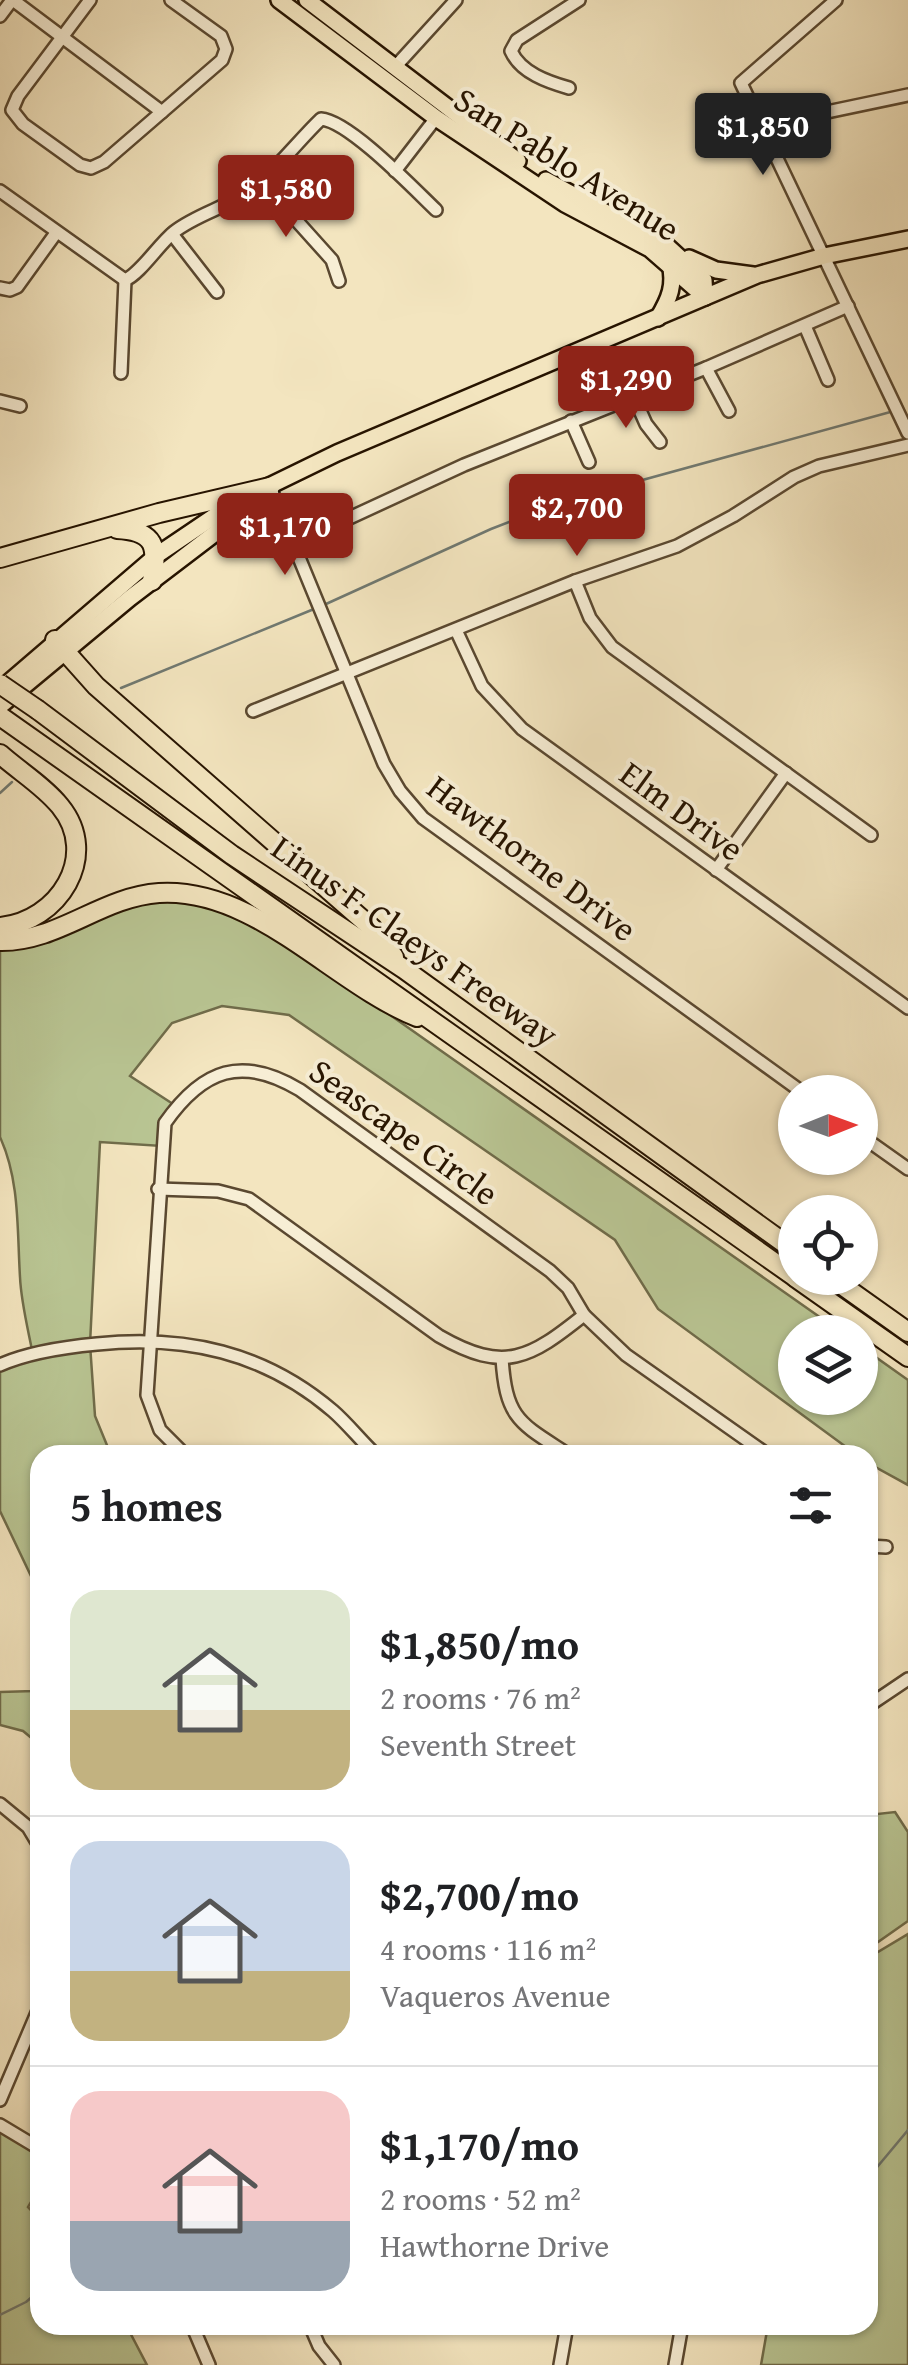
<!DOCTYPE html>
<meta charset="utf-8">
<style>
body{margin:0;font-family:"Gentium Book Plus",serif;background:#f2f2f2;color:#202124;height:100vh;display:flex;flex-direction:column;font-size:38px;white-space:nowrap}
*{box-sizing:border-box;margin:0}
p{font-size:32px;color:#757577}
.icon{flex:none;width:55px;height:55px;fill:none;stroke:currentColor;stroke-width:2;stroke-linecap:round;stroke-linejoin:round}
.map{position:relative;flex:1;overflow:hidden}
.panel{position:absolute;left:30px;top:1445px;width:848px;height:890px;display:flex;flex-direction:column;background:#fff;border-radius:30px;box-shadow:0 2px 8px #0004}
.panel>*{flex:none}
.needle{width:65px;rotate:89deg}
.buttons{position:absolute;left:778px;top:1075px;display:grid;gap:20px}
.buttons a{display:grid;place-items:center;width:100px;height:100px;border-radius:50%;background:#fff;box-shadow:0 2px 8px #0004;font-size:50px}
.price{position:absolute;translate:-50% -85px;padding:0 22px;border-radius:10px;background:#8f2418;color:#fff;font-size:32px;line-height:65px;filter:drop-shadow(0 2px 5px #0008)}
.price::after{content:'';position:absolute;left:50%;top:60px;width:30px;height:22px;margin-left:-15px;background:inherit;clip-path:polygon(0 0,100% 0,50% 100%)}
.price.current{background:#222;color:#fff}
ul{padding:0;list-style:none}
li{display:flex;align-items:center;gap:30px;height:250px;padding:0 40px}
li+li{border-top:2px solid #e0e0e0}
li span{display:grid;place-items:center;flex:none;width:280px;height:200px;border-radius:30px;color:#555}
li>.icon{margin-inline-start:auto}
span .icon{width:120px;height:120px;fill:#fffc;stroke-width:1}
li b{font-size:42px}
h2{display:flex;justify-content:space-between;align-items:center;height:120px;padding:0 40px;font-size:42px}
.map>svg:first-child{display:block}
</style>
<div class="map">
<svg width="908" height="2365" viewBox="0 0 908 2365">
<rect width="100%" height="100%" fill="#f3e5bf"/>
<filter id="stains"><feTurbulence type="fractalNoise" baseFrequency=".002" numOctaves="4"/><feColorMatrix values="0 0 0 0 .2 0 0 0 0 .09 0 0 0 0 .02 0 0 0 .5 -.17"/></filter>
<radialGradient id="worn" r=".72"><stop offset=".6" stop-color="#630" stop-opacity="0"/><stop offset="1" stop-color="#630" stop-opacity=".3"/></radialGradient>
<g fill="#b9c593" stroke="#706c4a" stroke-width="2.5">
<path d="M 161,893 L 244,919 L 366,998 L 841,1332 L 795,1332 L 795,1398 L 860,1398 L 860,1346 L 908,1380 L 908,1485 L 868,1463 L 868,1455 L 857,1455 L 658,1309 L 615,1240 L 289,1015 L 222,1006 L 172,1023 L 130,1076 L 176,1106 L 162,1146 L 100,1142 L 90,1344 L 95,1416 L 111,1455 L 40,1455 L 40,1595 L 0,1511 L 0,1365 L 33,1355 C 28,1329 21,1302 20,1277 C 17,1229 20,1181 0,1137 L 0,941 Z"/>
<polygon points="40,1687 40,1745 23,1731 0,1725 0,1692 34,1691"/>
<polygon points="895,1812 908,1832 908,1921 868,1949 868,1815"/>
<polygon points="908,1934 908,2365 761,2365 768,2325 868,2325 868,1958"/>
<polygon points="0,2125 40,2149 40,2187 28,2207 40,2220 40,2325 126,2325 147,2365 0,2365"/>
</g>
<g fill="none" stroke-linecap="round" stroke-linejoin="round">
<g stroke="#707971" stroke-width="2.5">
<polyline points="326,604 491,529 555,504 894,411"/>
<polyline points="121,688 314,609"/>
<polyline points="0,793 12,782"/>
<polyline points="868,2178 908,2130"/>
<polyline points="0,2315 26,2302 40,2290"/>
</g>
<defs>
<g id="minor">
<polyline points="13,0 162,112"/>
<polyline points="90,0 18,96 12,110 23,124 80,165 91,168 104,162 222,60 226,49 221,36 171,0"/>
<polyline points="836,0 741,83 908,433"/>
<polyline points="0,16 12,0"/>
<polyline points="395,67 456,0"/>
<path d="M 569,88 C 548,82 521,73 511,51 L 517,40 L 579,0"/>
<polyline points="760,126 908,95"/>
<polyline points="395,171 436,118"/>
<polyline points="261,181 332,260 339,281"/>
<path d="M 0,191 L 125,280 C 140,274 159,244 174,232 C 197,214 226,208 249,191 C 276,171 297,142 321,119 C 349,121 413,188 436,210"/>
<polyline points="172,234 217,292"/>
<polyline points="0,288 10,290 17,287 56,233"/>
<polyline points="805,326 828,380"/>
<polyline points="706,368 729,411"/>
<polyline points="121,373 125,280"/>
<polyline points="634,397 646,424 660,442"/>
<polyline points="0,401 20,406"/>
<polyline points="571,421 589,462"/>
<polyline points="270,487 384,764 400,791 423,818 802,1092"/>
<polyline points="293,544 464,465 706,368 848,306"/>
<polyline points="575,581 590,618 612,647 871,835"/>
<polyline points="456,630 482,686 522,729 908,1008"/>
<polyline points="253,711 575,581 677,546 733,516 794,477 819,466 908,445"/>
<polyline points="716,870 786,773"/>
<polyline points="860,1135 908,1169"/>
<path d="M 158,1189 L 218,1191 L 249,1199 L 439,1336 C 505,1374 530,1358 584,1315"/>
<path d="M 502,1358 C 506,1420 520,1423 569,1455"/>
<path d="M 0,1365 C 29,1352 65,1347 97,1344 C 185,1335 264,1352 333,1411 C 348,1424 361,1441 376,1455"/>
<path d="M 185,1455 L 160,1430 L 147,1395 L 165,1123 C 203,1069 242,1055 300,1090 L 550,1271 L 568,1288 L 584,1315 L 626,1355 L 768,1455"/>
<polyline points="868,1546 886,1547"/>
<polyline points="868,1706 908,1679"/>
<polyline points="0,1804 28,1827 40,1847"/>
<polyline points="0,2100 40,2006"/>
<polyline points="0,2125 40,2149"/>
<polyline points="192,2325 209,2365"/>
<polyline points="310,2325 319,2346 334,2365"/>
<polyline points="560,2365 567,2325"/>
<polyline points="675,2365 682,2325"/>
</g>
<g id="major">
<polyline points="279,0 436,118 565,204 650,249 705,297"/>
<polyline points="307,0 518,161"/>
<polyline points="546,180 666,245 704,280 705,297"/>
<polyline points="689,258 716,270 753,275"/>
<path d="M 658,318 C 670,298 675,285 670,263"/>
<polyline points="261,490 337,453 757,275 824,256 908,239"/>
<polyline points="0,690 157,555 240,499"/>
<polyline points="0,706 130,598 239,515 270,487"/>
</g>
<g id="highway">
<path d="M 117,529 C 156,531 158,547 152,581"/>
<polyline points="0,558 159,513 270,487"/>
<polyline points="55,640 96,686 372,928 394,957"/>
<polyline points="38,710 232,855 404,969 795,1251"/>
<polyline points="0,716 795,1277"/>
<path d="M 0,754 C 19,771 44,786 60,806 C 101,856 58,922 0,927"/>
<path d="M 0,941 C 58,942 101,897 159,893 C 255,887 333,983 417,1017"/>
<polyline points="796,1278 908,1357"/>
<polyline points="832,1278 908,1332"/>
</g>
</defs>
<use href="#minor" stroke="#5a4830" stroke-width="16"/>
<use href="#major" stroke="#271400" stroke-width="20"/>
<use href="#highway" stroke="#271400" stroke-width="22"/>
<use href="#minor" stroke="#f7eed5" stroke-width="11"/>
<use href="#major" stroke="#f3e5bf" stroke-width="15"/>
<use href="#highway" stroke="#f3e5bf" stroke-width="18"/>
<defs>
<polyline id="highway-bridge" points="0,684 38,710"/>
</defs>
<use href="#highway-bridge" stroke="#271400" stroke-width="22" stroke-linecap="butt"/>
<use href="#highway-bridge" stroke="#f3e5bf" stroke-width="18"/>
</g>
<g text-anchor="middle" stroke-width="8" stroke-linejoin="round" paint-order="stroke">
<g font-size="35" fill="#271400" stroke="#f7eed5">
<text transform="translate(567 164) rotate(32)" y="12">San Pablo Avenue</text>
<text transform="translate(682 811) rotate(36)" y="12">Elm Drive</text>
<text transform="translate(532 858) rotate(37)" y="12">Hawthorne Drive</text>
<text transform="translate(415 941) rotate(35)" y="12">Linus F. Claeys Freeway</text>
<text transform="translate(404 1132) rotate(36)" y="12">Seascape Circle</text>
</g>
</g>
<rect width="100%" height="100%" filter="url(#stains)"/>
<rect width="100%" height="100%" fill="url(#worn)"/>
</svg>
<div class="buttons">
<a><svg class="needle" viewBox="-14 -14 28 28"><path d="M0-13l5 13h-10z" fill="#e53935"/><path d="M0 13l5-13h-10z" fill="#757577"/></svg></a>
<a><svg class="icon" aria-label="locate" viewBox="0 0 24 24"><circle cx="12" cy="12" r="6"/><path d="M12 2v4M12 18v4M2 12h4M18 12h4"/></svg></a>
<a><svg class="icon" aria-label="layers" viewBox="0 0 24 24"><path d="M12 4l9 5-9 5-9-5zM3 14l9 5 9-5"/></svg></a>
</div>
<b class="price current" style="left:763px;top:178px">$1,850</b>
<b class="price" style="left:286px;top:240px">$1,580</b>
<b class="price" style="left:626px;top:431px">$1,290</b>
<b class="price" style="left:577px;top:559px">$2,700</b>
<b class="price" style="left:285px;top:578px">$1,170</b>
<section class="panel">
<h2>5 homes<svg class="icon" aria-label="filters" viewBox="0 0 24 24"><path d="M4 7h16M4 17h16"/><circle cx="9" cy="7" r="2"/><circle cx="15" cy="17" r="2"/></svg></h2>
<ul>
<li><span style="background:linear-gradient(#dfe7d0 60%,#c2b280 0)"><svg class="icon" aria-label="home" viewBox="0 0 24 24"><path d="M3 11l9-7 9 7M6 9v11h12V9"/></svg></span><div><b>$1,850/mo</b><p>2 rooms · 76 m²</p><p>Seventh Street</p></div></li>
<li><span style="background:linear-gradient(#c9d6e8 65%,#c2b280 0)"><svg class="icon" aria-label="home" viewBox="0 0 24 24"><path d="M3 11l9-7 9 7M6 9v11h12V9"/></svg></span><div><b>$2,700/mo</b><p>4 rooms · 116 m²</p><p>Vaqueros Avenue</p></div></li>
<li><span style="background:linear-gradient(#f6c9c9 65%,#9aa5b1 0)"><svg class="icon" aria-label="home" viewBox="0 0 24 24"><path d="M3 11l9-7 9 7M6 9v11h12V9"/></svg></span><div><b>$1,170/mo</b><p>2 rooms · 52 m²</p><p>Hawthorne Drive</p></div></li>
</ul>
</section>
</div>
